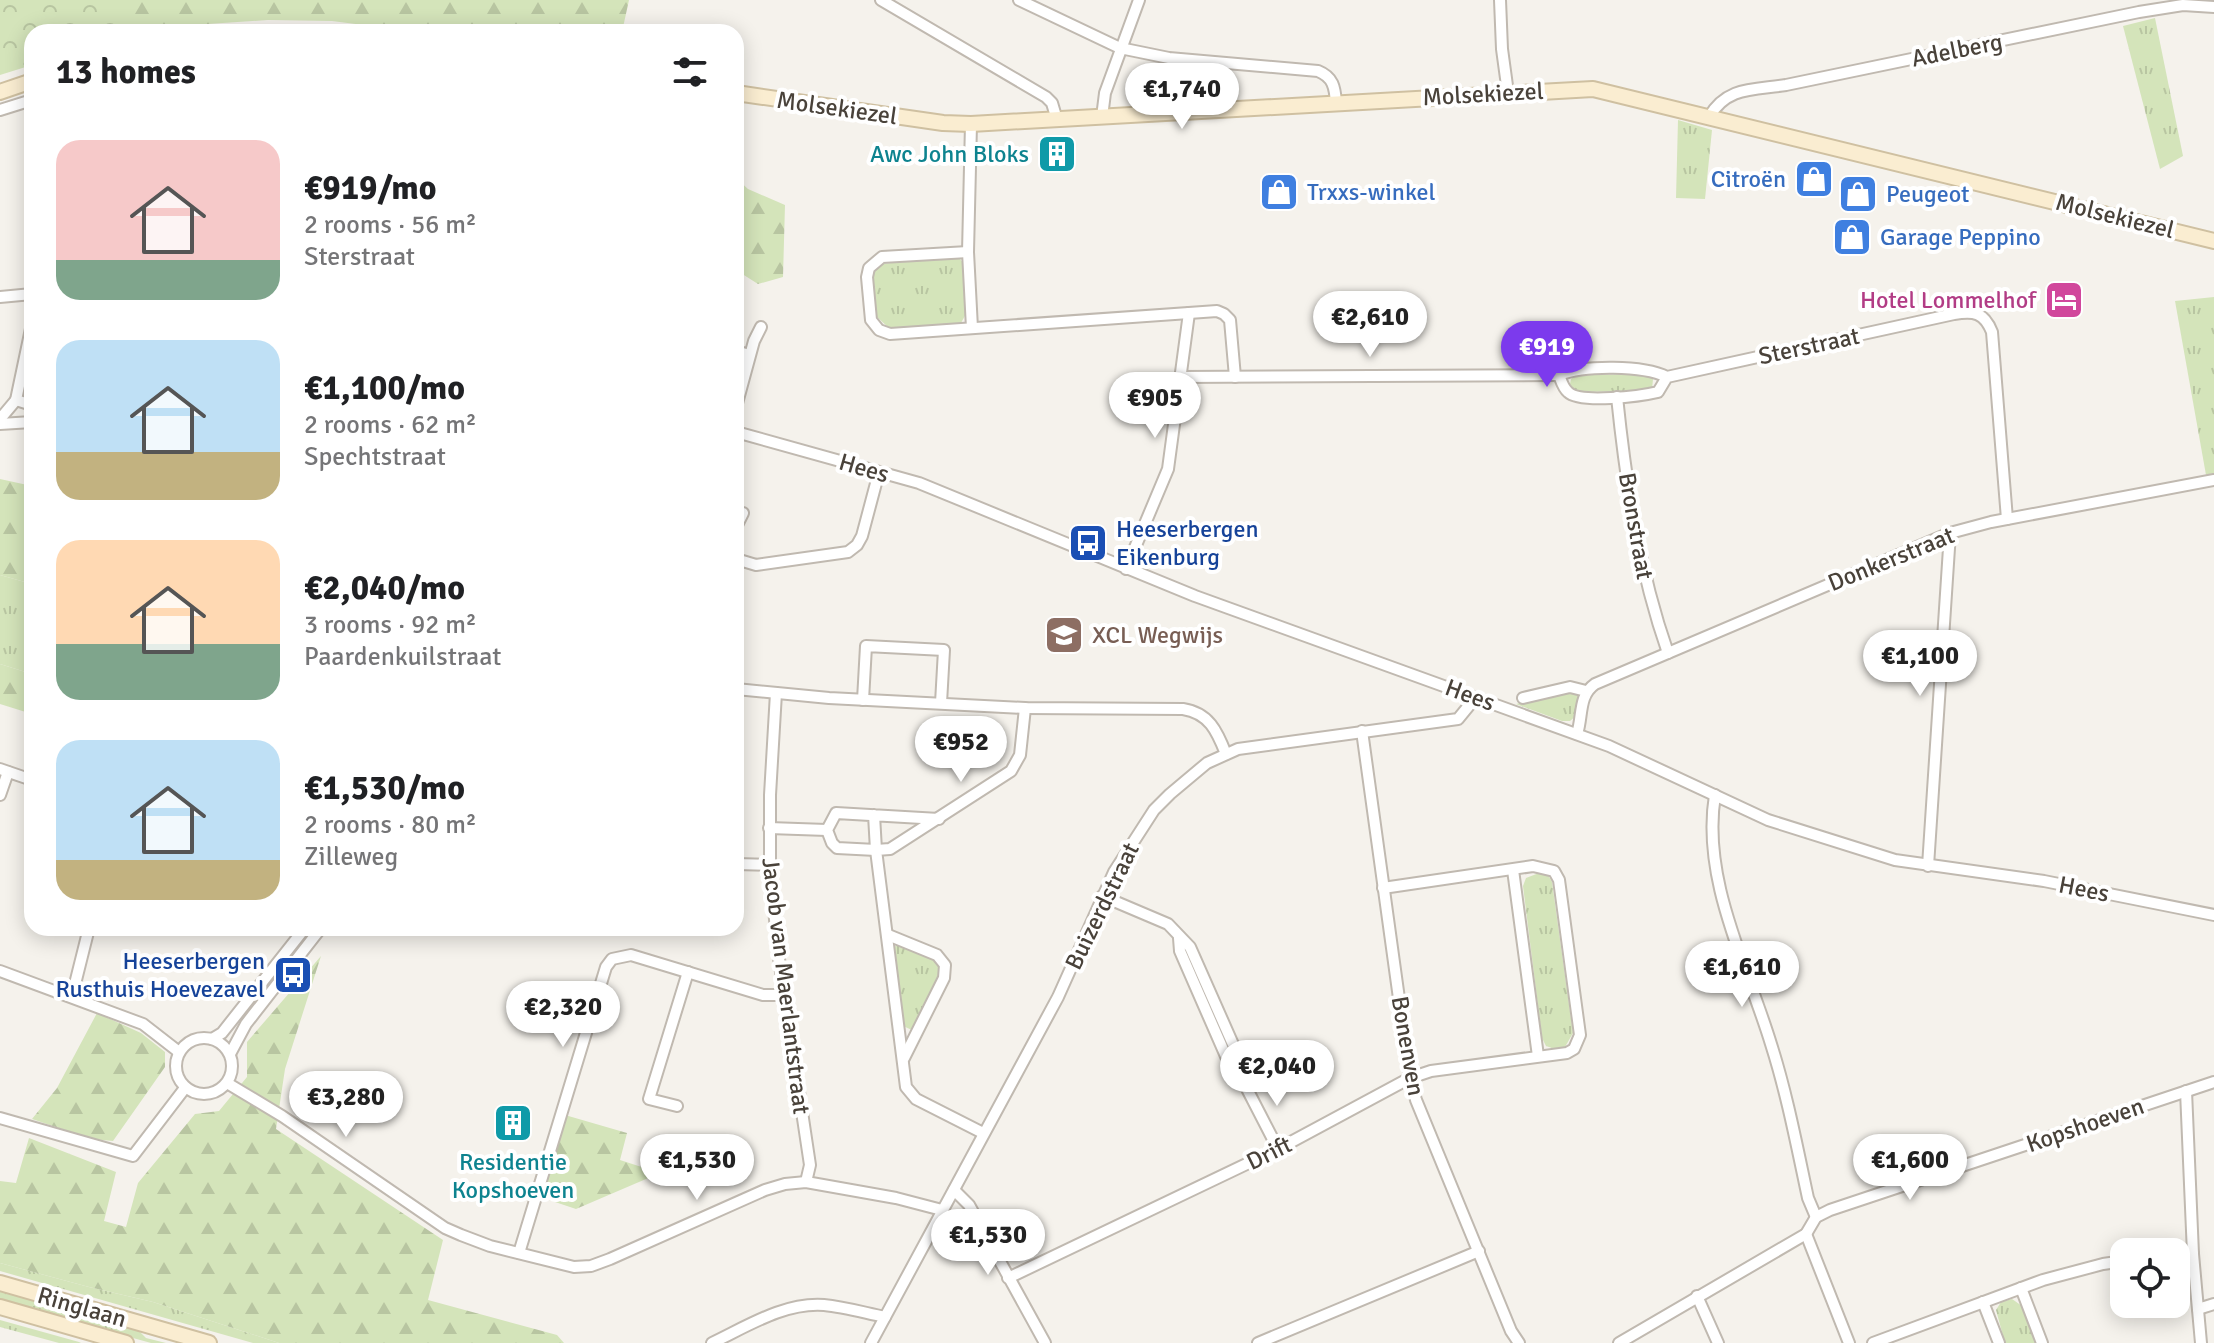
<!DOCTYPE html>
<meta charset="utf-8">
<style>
body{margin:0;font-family:Signika,sans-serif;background:#f2f2f2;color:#202124;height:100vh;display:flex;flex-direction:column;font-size:30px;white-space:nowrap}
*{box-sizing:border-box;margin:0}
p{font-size:26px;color:#757577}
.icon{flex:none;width:44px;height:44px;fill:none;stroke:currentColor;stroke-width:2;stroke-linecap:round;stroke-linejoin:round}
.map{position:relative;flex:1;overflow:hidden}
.drawer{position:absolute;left:24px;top:24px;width:720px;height:912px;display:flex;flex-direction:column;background:#fff;border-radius:24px;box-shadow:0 4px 20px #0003}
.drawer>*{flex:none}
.fabs{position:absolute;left:2110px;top:1238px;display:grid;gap:16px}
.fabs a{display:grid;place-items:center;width:80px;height:80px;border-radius:16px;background:#fff;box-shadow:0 4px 20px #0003;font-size:40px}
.price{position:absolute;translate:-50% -68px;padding:0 18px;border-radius:28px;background:#fff;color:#222;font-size:26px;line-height:52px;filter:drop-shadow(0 2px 4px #0008)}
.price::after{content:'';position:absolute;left:50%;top:48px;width:24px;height:18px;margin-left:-12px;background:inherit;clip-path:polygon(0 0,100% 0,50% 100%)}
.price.on{background:#7c3aed;color:#fff}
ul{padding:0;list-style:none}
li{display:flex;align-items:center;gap:24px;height:200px;padding:0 32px}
li span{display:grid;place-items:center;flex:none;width:224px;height:160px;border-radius:24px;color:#555}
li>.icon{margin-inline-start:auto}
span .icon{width:96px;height:96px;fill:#fffc;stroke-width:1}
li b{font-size:34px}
h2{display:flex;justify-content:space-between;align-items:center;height:96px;padding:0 32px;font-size:34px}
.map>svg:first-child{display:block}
</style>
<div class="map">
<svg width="2214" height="1343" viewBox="0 0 2214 1343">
<defs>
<pattern id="grass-tufts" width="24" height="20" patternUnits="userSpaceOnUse" patternTransform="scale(2)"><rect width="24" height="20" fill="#d4e4ba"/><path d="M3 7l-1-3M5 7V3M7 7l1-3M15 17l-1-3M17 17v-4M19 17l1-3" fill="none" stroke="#b8c5a1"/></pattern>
<pattern id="forest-firs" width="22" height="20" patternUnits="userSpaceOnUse" patternTransform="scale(2)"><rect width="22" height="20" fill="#d4e4ba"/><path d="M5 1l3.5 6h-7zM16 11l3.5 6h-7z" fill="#b8c5a1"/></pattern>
<pattern id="park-crowns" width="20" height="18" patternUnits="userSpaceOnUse" patternTransform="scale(2)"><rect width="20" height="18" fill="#d4e4ba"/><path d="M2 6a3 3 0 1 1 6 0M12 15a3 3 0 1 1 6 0" fill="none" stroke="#b8c5a1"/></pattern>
</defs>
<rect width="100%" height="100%" fill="#f5f2ec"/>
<g fill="url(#grass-tufts)">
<polygon points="2155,18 2183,156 2160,169 2123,26"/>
<polygon points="1678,120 1712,130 1705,199 1676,198"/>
<polygon points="953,258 960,259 964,264 967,312 961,323 890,329 876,316 872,275 880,264"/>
<polygon points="2214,297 2214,473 2206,475 2175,301"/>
<polygon points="1644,374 1653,379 1652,389 1647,391 1574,392 1570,384 1571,379 1578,375"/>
<polygon points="0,575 32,584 32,674 0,664"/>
<polygon points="1566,691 1580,692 1576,716 1570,721 1562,721 1516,704"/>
<polygon points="1539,873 1548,875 1552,882 1573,1033 1565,1047 1555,1049 1546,1046 1542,1038 1523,886 1526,878"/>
<polygon points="897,944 937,959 943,972 912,1030 903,1026 893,949"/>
<polygon points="0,1263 89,1287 153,1302 279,1343 253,1343 0,1271"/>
<polygon points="0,1291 115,1323 138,1330 146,1338 166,1343 151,1343 0,1301"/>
<polygon points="2012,1299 2022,1306 2036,1343 2005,1343 1996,1310 2001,1302"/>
<polygon points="0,1320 79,1342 81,1343 59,1343 0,1327"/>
</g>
<g fill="url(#forest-firs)">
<polygon points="0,0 629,0 622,32 418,32 332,21 268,20 208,24 144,32 32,32 32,65 0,75"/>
<polygon points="736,178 748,189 785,205 783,277 758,284 736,270"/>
<polygon points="0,479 32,486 32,584 0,575"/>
<polygon points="0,664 32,674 32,714 0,704"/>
<polygon points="321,956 285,1069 276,1129 443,1240 428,1300 557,1335 564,1343 279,1343 153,1302 89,1287 0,1263 0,1181 16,1183 29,1138 116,1172 104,1221 126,1227 138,1183 195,1114 219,1111 247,1077 247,1042"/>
<polygon points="97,1013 141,1033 165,1052 165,1067 113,1141 91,1139 32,1119 57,1088"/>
<polygon points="565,1115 627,1133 620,1160 660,1173 576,1209 540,1197"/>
</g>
<polygon fill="url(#park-crowns)" points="0,0 118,0 130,32 32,32 32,62 0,72"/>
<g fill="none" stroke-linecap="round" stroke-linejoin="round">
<defs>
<g id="minor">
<polyline points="881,0 1046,97 1052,103 1057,120"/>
<path d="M 1019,0 L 1120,48 L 1169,58 L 1318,71 C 1333,77 1335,87 1336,103"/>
<polyline points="1500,0 1502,49 1508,93"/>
<polyline points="0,110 32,100"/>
<polyline points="1102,117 1105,93 1139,0"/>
<path d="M 1709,117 C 1727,86 1754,90 1786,85 L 2139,12 L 2183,5 L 2214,7"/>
<polyline points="971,124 968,252 972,328"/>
<polyline points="968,252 882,257 869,268 867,277 871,320 879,330 890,334 1217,311 1224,314 1230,320 1235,377"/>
<polyline points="0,297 32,294"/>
<polyline points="32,324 16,400 32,405"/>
<polyline points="736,351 749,355"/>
<polyline points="1181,377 1559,375"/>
<path d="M 1667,377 L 1658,392 C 1641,396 1580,404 1568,392 C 1563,388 1561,380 1559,375 C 1584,365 1643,365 1667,377 L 1954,314 C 1974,311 1984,312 1992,332 L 2007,519"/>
<path d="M 1617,397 C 1626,484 1639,570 1668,653"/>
<polyline points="736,407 754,341 761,327"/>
<polyline points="0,419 16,400"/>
<polyline points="0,424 32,422"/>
<polyline points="736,432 919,483 1195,596 1609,746 1768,820 1895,860 2044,881 2214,915"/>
<polyline points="736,527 743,513"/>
<polyline points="736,559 756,565 848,552 857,545 862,536 879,472"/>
<polyline points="1126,569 1168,469 1189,313"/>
<path d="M 736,689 L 829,698 L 1025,708 L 1183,709 C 1209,713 1217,731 1226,754"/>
<polyline points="776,693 770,795 770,865 778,952 810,1165 806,1182"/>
<polyline points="1523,698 1570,687 1586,691"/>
<polyline points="863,700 866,646 944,650 941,703"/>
<polyline points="1362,731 1410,1078 1416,1100 1511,1331 1519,1343"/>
<path d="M 1577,734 C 1583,716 1578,696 1595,684 L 1950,533 L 1991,522 L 2214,480"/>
<polyline points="0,769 32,780"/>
<polyline points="0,795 8,772"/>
<path d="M 1715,795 C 1701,879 1747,965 1771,1044 C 1787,1094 1797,1147 1808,1198 L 1816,1217"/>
<polyline points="874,815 876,850 837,848 832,843 827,830 836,813 939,819"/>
<polyline points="769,828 827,830"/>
<polyline points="736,864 770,865"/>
<polyline points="1928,866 1950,533"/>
<polyline points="1513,870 1538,1056"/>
<polyline points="1102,896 1168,924 1190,947 1243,1067 1244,1083"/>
<polyline points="888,935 937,955 945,965 944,978 904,1058"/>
<polyline points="1179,938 1180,951 1232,1070 1244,1083 1278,1149"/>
<polyline points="0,971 143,1024 179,1052"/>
<polyline points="72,996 89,928"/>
<circle cx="204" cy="1066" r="28"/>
<polyline points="212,1039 222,1033 305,928"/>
<polyline points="230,1054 246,1024 321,928"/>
<polyline points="227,1083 282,1116 445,1228 461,1235 490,1246 574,1267 591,1266 610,1259 765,1190 785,1184 806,1182 896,1198 942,1210"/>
<polyline points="2186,1091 2193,1254 2201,1343"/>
<polyline points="677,1106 649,1099 688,972"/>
<polyline points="0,1118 133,1156 185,1088"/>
<polyline points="983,1133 916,1099 906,1087 876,850 890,849 1011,771 1020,755 1025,708"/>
<polyline points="954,1190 969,1205 1045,1343"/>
<polyline points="1806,1234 1849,1343"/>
<polyline points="519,1253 606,967 612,959 631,955 763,995 786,995"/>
<polyline points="2176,1256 2193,1254"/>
<polyline points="1008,1278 1278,1149 1410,1078 1431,1071 1567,1053 1574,1049 1580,1035 1559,880 1554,871 1533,866 1383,888"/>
<polyline points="2021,1288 2042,1343"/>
<polyline points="1697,1296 1718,1343"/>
<polyline points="1983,1302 1999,1343"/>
<polyline points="2198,1309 2214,1304"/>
<path d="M 712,1343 C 746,1327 784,1302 824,1305 C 845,1307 865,1313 885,1317"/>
<polyline points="871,1343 1058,997 1114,872 1154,810 1170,794 1207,763 1238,749 1458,719 1476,697"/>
<polyline points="1258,1343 1479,1251"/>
<polyline points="1619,1343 1806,1234 1816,1217 1830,1210 2214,1082"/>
<polyline points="1873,1343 2043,1280 2103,1264 2124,1261"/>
</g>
<g id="secondary">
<polyline points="0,92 32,81"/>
<polyline points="736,93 943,123 971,124 1593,89 2214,241"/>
<polyline points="0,1283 209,1343"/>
<polyline points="0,1307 126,1343"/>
</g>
</defs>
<use href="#minor" stroke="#c0b9b0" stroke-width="14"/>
<use href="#secondary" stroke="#cfc0a1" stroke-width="18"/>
<use href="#minor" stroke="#fff" stroke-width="10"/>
<use href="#secondary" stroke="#faedd1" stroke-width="14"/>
</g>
<defs>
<symbol id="building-square" viewBox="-11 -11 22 22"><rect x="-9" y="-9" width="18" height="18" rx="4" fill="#0f9aa8" stroke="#fff"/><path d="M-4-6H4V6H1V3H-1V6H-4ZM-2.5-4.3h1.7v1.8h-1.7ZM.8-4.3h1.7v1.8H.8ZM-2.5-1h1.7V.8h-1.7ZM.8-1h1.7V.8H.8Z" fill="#fff"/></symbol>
<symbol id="shop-square" viewBox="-11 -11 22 22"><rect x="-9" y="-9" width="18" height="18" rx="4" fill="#3f7fe0" stroke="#fff"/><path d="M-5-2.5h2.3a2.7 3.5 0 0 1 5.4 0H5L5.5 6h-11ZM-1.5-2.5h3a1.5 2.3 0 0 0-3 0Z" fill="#fff"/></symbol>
<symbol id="hotel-square" viewBox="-11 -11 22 22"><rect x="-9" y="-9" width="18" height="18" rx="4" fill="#d1479c" stroke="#fff"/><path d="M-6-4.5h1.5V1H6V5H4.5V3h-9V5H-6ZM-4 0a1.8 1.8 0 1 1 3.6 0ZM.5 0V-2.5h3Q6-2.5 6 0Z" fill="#fff"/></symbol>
<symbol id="bus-square" viewBox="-11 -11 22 22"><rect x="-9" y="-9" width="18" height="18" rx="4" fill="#1a4fb4" stroke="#fff"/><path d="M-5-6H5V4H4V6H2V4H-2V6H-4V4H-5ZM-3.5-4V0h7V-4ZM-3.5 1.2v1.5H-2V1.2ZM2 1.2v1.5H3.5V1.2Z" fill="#fff"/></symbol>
<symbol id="school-square" viewBox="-11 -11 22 22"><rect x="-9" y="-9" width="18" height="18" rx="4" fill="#8d6e63" stroke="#fff"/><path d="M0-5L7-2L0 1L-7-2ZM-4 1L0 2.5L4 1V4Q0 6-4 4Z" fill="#fff"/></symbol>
</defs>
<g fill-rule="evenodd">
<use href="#building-square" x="1035" y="132" width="44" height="44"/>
<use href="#shop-square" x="1792" y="157" width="44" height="44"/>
<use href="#shop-square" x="1257" y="170" width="44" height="44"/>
<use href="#shop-square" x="1836" y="172" width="44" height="44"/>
<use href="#shop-square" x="1830" y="215" width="44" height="44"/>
<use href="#hotel-square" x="2042" y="278" width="44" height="44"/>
<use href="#bus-square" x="1066" y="521" width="44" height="44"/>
<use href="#school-square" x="1042" y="613" width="44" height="44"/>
<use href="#bus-square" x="271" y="953" width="44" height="44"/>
<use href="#building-square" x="491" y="1101" width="44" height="44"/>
</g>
<g text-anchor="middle" stroke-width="8" stroke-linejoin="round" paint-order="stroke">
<g font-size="24" fill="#49423a" stroke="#fff">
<text transform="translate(1957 50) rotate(-11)" y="8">Adelberg</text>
<text transform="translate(1483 94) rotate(-3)" y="8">Molsekiezel</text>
<text transform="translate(837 108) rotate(8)" y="8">Molsekiezel</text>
<text transform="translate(2115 216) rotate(14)" y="8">Molsekiezel</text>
<text transform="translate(1809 346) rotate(-12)" y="8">Sterstraat</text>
<text transform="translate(864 468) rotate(16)" y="8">Hees</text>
<text transform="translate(1636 526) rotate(80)" y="8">Bronstraat</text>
<text transform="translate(1891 559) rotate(-22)" y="8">Donkerstraat</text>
<text transform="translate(1470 695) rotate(20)" y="8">Hees</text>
<text transform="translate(2084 889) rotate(11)" y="8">Hees</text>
<text transform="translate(1102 906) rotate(-64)" y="8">Buizerdstraat</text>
<text transform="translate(786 986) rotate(83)" y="8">Jacob van Maerlantstraat</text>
<text transform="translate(1408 1046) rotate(80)" y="8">Bonenven</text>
<text transform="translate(2085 1125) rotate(-19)" y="8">Kopshoeven</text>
<text transform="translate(1269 1153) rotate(-26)" y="8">Drift</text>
<text transform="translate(82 1307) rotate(16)" y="8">Ringlaan</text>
</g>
<g font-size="24" fill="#0d838f" stroke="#fff" text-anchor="end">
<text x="1029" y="162">Awc John Bloks</text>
<text x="513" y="1170" text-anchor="middle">Residentie<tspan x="513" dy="28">Kopshoeven</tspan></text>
</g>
<g font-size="24" fill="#366cbe" stroke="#fff" text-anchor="start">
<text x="1786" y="187" text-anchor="end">Citroën</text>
<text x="1307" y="200">Trxxs-winkel</text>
<text x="1886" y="202">Peugeot</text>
<text x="1880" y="245">Garage Peppino</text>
</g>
<g font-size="24" fill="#b23c85" stroke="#fff" text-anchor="end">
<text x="2036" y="308">Hotel Lommelhof</text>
</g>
<g font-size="24" fill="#164399" stroke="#fff" text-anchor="start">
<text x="1116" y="537">Heeserbergen<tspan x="1116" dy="28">Eikenburg</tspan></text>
<text x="265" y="969" text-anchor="end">Heeserbergen<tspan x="265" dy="28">Rusthuis Hoevezavel</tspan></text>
</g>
<g font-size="24" fill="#785e54" stroke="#fff" text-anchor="start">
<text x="1092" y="643">XCL Wegwijs</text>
</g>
</g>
</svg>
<div class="fabs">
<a><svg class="icon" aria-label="locate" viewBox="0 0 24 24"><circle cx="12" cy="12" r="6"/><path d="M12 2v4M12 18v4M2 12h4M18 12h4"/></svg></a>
</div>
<b class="price" style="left:1182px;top:131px">€1,740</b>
<b class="price" style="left:1370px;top:359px">€2,610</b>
<b class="price on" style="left:1547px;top:389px">€919</b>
<b class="price" style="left:1155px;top:440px">€905</b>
<b class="price" style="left:1920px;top:698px">€1,100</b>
<b class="price" style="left:961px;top:784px">€952</b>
<b class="price" style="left:1742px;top:1009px">€1,610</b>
<b class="price" style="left:563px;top:1049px">€2,320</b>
<b class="price" style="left:1277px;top:1108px">€2,040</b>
<b class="price" style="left:346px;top:1139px">€3,280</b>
<b class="price" style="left:697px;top:1202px">€1,530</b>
<b class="price" style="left:1910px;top:1202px">€1,600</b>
<b class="price" style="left:988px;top:1277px">€1,530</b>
<section class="drawer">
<h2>13 homes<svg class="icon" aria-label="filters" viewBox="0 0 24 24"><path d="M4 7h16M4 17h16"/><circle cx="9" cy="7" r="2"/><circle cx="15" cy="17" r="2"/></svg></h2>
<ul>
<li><span style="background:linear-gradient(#f6c9c9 75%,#7fa58c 0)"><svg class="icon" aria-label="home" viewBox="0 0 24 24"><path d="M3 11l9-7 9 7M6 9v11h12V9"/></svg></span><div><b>€919/mo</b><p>2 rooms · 56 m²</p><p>Sterstraat</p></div></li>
<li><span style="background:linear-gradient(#bfe0f5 70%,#c2b280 0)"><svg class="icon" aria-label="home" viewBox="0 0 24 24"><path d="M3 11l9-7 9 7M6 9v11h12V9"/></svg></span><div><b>€1,100/mo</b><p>2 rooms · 62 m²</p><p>Spechtstraat</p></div></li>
<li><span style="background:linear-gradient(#ffd9b3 65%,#7fa58c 0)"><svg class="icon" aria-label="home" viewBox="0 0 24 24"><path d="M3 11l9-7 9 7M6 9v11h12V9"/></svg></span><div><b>€2,040/mo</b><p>3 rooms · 92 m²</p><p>Paardenkuilstraat</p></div></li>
<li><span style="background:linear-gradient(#bfe0f5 75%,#c2b280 0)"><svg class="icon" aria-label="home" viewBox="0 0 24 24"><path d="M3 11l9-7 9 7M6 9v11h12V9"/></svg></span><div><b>€1,530/mo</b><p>2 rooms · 80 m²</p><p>Zilleweg</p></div></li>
</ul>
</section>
</div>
